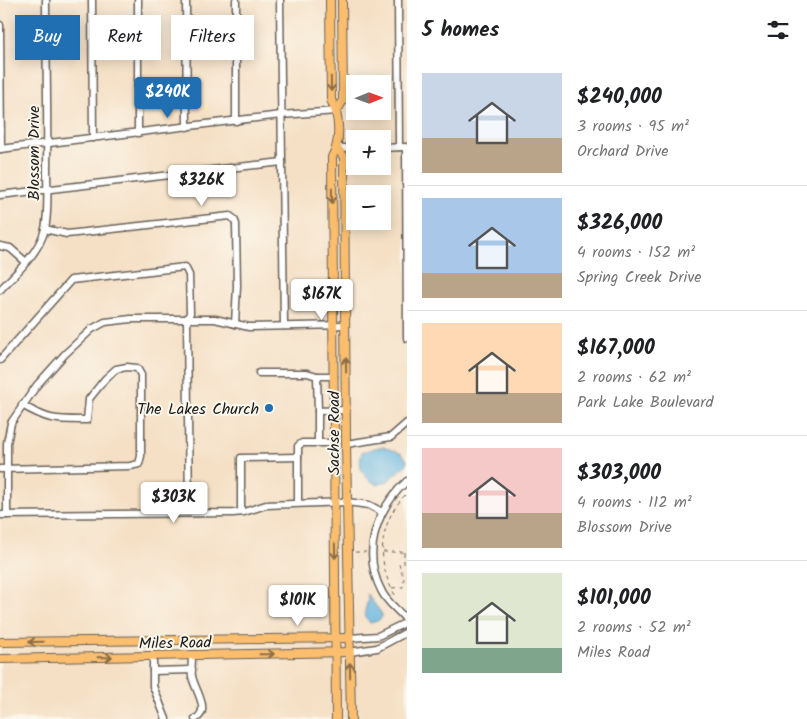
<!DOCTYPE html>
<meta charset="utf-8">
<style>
body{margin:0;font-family:Kalam,sans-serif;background:#f2f2f2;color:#202124;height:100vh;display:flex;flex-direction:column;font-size:19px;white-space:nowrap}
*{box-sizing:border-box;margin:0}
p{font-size:16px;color:#757577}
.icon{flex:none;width:28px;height:28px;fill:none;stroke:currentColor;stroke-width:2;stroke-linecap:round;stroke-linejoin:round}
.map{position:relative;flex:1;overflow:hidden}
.details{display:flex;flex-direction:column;background:#fff;width:400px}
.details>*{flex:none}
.top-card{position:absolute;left:15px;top:15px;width:316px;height:45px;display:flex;gap:10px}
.needle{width:32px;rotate:89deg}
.tools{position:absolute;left:346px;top:75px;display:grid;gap:10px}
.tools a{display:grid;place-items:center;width:45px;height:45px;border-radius:0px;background:#fff;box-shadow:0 2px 12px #0003;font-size:25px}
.price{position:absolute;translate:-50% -42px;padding:0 11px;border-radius:5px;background:#fff;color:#222;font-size:16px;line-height:32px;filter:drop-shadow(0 1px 2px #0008)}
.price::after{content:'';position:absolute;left:50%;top:30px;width:15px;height:11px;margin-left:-8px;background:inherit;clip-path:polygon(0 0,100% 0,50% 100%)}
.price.current{background:#1f6fb2;color:#fff}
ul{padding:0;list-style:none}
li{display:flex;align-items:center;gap:15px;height:125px;padding:0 15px}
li+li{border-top:1px solid #e0e0e0}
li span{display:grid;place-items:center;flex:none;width:140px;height:100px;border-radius:0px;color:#555}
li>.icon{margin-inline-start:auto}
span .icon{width:60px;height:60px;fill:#fffc;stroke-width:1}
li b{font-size:21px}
h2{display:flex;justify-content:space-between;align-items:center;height:60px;padding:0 15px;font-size:21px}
.chip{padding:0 18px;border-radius:0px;background:#fff;box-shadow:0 2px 12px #0003;font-size:18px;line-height:45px}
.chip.current{background:#1f6fb2;color:#fff}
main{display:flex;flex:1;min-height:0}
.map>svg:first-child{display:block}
</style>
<main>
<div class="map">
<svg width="407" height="719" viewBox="0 0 407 719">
<rect width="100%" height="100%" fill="#fbf7ec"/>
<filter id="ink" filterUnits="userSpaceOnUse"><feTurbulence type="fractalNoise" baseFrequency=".02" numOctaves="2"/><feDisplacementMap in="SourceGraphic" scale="10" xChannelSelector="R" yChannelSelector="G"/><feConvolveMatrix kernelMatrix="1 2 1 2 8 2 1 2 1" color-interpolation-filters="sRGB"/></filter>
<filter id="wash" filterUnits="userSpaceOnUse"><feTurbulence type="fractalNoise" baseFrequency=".0096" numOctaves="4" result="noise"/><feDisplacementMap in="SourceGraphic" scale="20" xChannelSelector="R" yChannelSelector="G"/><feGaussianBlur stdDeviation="1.12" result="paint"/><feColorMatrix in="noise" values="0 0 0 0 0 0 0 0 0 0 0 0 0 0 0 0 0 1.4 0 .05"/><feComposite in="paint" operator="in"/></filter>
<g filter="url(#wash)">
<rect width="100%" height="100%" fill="#f5e0c6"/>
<g fill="#65b5e0" stroke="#40687e">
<path d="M 383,447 C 394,451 407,452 407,464 L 388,481 L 378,485 C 363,477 357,469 362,452 L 375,448 Z"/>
<path d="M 367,594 L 382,614 L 382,617 C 379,621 375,622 370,623 L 364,615 L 368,599 Z"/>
</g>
</g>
<g filter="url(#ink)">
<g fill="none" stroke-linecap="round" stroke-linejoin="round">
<defs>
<g id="minor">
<polyline points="92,0 93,138"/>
<polyline points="138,0 138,133"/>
<polyline points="186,0 187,127"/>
<polyline points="280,0 284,326"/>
<polyline points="398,0 399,147"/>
<polyline points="0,25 1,149"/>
<polyline points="236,121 236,0"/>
<polyline points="406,147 407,338"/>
<polyline points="337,148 355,148"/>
<polyline points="382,148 403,147"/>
<polyline points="0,149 281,115 337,111"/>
<polyline points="0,195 282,162"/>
<polyline points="45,229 67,234 230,216 234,219 236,224 237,286 235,324"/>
<polyline points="0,246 10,248 26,262"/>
<path d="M 0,290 C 17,272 39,253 45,229 C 49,210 47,188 47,168 C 48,112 46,56 46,0"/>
<polyline points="0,360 71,280 185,267 189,275 190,313 187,319 189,513"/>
<polyline points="259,373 307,373 317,376 334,376"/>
<polyline points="317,376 318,411 346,410"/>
<polyline points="318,411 318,443"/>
<polyline points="346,444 391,437 407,423"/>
<path d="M 0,469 L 130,466 L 139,464 L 141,456 L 141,375 L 137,368 L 127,367 L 116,369 L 105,379 L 89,399 L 87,420 C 55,420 50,421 22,405"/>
<path d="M 407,481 C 376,509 361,553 382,592 C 388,604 399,610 407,621"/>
<polyline points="298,503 298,446 302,443 335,443"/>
<polyline points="241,512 241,458 298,457"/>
<polyline points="0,515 233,513 244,512 266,505 347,502 369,505 382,512"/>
<polyline points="7,515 7,443 11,423 37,385 65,354 92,329 105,322 131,319 215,319 249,327 345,325"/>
<polyline points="349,638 378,636 407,622"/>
<polyline points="349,652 377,648 407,632"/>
<path d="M 192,655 C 192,662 191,669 192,676 C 194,689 212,711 195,719"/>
<polyline points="153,656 153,686 166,719"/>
<polyline points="153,671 192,670"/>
</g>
<g id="major">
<path d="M 330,0 L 331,100 C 340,116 341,142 332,157 L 336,719"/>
<polyline points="337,111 343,100 342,0"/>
<polyline points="337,148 344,157 346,444 351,719"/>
<polyline points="0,642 349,638"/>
<polyline points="0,659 349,652"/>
</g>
</defs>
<use href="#minor" stroke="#686158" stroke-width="9"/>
<use href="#major" stroke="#686158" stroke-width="10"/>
<g stroke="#686158" stroke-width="1" stroke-dasharray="4 4" stroke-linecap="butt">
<polyline points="355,552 366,552"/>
<polyline points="383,552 407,552"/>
<polyline points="392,588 403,587 404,578 399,564 404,564 404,552"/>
<path d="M 395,595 C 375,561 379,521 407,493"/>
</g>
<use href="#minor" stroke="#fff" stroke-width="6"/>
<use href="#major" stroke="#fbbe6e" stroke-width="8"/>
</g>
<defs><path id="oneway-shaft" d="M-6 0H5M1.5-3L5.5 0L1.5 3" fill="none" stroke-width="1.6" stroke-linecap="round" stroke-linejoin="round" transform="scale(1.25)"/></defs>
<g stroke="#8c6d45">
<use href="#oneway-shaft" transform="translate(331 84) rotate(89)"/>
<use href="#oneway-shaft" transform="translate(332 196) rotate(89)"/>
<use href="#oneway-shaft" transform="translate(346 365) rotate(-91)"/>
<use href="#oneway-shaft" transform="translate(335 551) rotate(89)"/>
<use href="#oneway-shaft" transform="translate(36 642) rotate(179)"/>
<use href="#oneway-shaft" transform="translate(267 654) rotate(-1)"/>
<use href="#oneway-shaft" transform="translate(105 657) rotate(-1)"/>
<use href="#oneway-shaft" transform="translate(350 670) rotate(-91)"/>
</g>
</g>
<circle fill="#1f6fb2" stroke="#fbf7ec" stroke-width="2" cx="269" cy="408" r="5"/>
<g text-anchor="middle" stroke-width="4" stroke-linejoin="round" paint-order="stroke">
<g font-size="16" fill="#1c1c1c" stroke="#fbf7ec">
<text transform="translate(33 153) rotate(-90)" y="6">Blossom Drive</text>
<text transform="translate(333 433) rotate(-90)" y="6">Sachse Road</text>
<text transform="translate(175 642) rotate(-1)" y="6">Miles Road</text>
</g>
<g font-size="16" fill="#1c1c1c" stroke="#fbf7ec" text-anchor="end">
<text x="259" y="414">The Lakes Church</text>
</g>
</g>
</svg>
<div class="tools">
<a><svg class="needle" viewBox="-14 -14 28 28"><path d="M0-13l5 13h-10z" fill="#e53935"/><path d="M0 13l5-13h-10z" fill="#757577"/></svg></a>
<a>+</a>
<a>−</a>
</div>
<b class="price current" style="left:168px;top:119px">$240K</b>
<b class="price" style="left:202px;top:207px">$326K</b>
<b class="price" style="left:322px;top:321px">$167K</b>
<b class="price" style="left:174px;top:524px">$303K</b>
<b class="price" style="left:298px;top:627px">$101K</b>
<div class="top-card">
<a class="chip current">Buy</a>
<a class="chip">Rent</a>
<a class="chip">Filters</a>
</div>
</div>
<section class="details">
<h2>5 homes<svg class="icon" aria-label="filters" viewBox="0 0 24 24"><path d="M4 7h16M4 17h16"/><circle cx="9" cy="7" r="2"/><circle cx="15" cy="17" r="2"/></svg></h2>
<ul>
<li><span style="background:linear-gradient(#c9d6e8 65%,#b9a48a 0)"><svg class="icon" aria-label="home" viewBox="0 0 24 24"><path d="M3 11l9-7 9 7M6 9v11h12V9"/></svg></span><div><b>$240,000</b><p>3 rooms · 95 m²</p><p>Orchard Drive</p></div></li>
<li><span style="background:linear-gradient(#a9c7e8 75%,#b9a48a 0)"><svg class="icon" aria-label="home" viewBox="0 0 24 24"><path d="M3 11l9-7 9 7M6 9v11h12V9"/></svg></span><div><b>$326,000</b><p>4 rooms · 152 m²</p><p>Spring Creek Drive</p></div></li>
<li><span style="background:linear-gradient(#ffd9b3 70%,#b9a48a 0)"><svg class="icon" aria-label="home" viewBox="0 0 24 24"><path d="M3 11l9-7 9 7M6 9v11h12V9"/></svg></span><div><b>$167,000</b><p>2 rooms · 62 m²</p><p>Park Lake Boulevard</p></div></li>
<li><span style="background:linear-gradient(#f6c9c9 65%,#b9a48a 0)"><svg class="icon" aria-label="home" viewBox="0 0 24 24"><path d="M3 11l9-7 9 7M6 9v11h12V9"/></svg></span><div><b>$303,000</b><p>4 rooms · 112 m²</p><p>Blossom Drive</p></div></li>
<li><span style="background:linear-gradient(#dfe7d0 75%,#7fa58c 0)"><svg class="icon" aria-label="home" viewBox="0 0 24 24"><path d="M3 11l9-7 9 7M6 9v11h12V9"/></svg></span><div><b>$101,000</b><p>2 rooms · 52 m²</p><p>Miles Road</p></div></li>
</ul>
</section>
</main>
